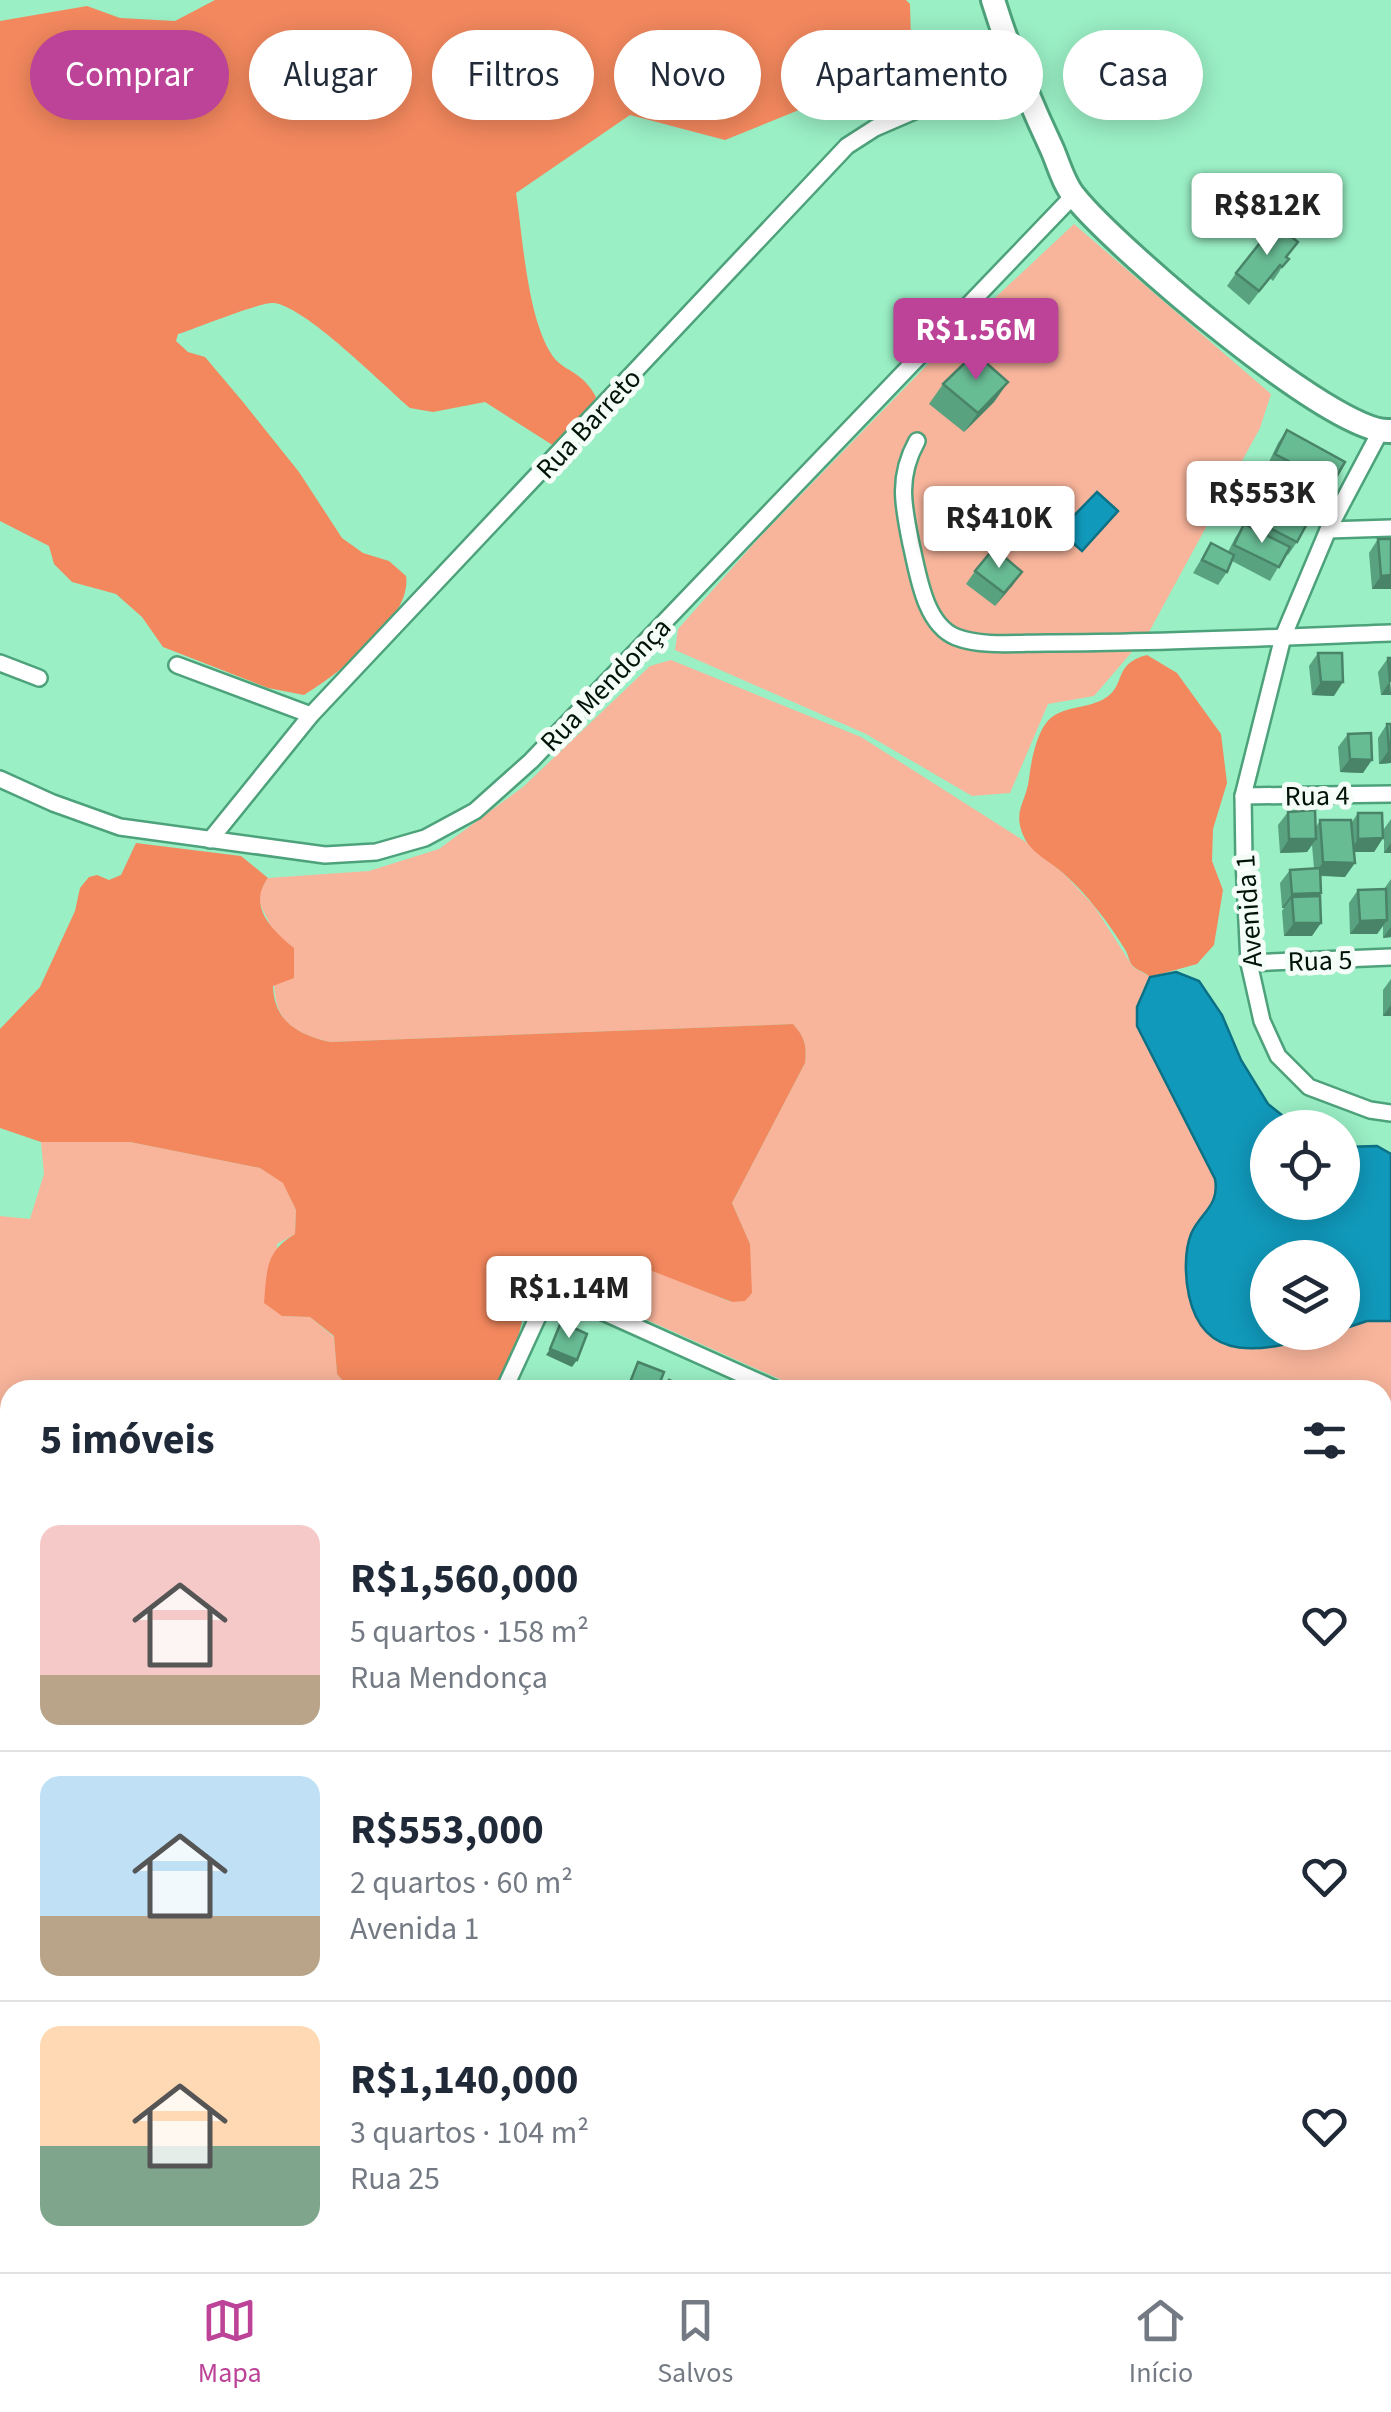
<!DOCTYPE html>
<html lang="pt">
<meta charset="utf-8">
<style>
body{margin:0;font-family:"Source Sans 3",sans-serif;background:#f6f6f7;color:#1f2937;height:100vh;display:flex;flex-direction:column;font-size:38px;white-space:nowrap}
*{box-sizing:border-box;margin:0}
p{font-size:32px;color:#747a83}
.icon{flex:none;width:55px;height:55px;fill:none;stroke:currentColor;stroke-width:2;stroke-linecap:round;stroke-linejoin:round}
.map{position:relative;flex:1;overflow:hidden}
.panel{position:absolute;left:0px;top:1380px;width:1392px;height:892px;display:flex;flex-direction:column;background:#fff;border-radius:30px 30px 0 0;box-shadow:0 5px 25px #0003}
.panel>*{flex:none}
.guide{position:absolute;left:30px;top:30px;width:1332px;height:90px;display:flex;gap:20px}
.buttons{position:absolute;left:1250px;top:1110px;display:grid;gap:20px}
.buttons a{display:grid;place-items:center;width:110px;height:110px;border-radius:50%;background:#fff;box-shadow:0 5px 25px #0003;font-size:50px}
.price{position:absolute;translate:-50% -85px;padding:0 22px;border-radius:10px;background:#fff;color:#222;font-size:32px;line-height:65px;filter:drop-shadow(0 2px 5px #0008)}
.price::after{content:'';position:absolute;left:50%;top:60px;width:30px;height:22px;margin-left:-15px;background:inherit;clip-path:polygon(0 0,100% 0,50% 100%)}
.price.active{background:#bc4397;color:#fff}
ul{padding:0;list-style:none}
li{display:flex;align-items:center;gap:30px;height:250px;padding:0 40px}
li+li{border-top:2px solid #e0e1e3}
li span{display:grid;place-items:center;flex:none;width:280px;height:200px;border-radius:20px;color:#555}
li>.icon{margin-inline-start:auto}
span .icon{width:120px;height:120px;fill:#fffc;stroke-width:1}
li b{font-size:42px}
h2{display:flex;justify-content:space-between;align-items:center;height:120px;padding:0 40px;font-size:42px}
.chip{padding:0 35px;border-radius:45px;background:#fff;box-shadow:0 5px 25px #0003;font-size:35px;line-height:90px}
.chip.active{background:#bc4397;color:#fff}
.menu{display:flex;justify-content:space-around;align-items:center;height:140px;border-top:2px solid #e0e1e3;background:#fff;font-size:28px;color:#747a83}
.menu a{display:grid;justify-items:center;gap:5px}
.menu .active{color:#bc4397}
.map>svg:first-child{display:block}
</style>
<div class="map">
<svg width="1391" height="2272" viewBox="0 0 1391 2272">
<rect width="100%" height="100%" fill="#9aefc5"/>
<g fill="#f9b59c">
<polygon points="1074,224 1271,394 1260,428 1149,632 1094,696 1048,704 1010,793 972,796 866,734 675,650 678,629 757,540 966,325"/>
<path d="M 671,660 L 861,737 L 1026,842 L 1065,875 L 1094,906 L 1133,967 L 1150,977 L 1142,992 L 1137,1026 L 1215,1179 C 1220,1209 1201,1211 1191,1233 C 1183,1252 1186,1282 1191,1302 C 1213,1383 1289,1333 1342,1332 L 1343,1329 L 1367,1321 L 1391,1321 L 1391,1401 L 1383,1409 L 1382,1390 L 804,1390 L 569,1285 L 557,1276 L 558,1264 C 614,1245 680,1282 731,1302 L 750,1244 L 732,1203 L 805,1063 C 807,1046 805,1037 793,1024 L 330,1042 C 260,1026 278,992 272,935 C 270,910 248,905 268,878 L 369,871 L 439,849 L 523,787 L 650,666 Z"/>
<polygon points="41,1142 130,1142 260,1168 283,1182 296,1210 295,1234 277,1244 282,1316 310,1317 334,1337 337,1374 351,1390 10,1390 10,1761 0,1762 0,1216 30,1219 44,1174"/>
<polygon points="1307,2263 1331,2272 637,2272 629,2263"/>
</g>
<g fill="#f3885e">
<path d="M 215,0 L 906,0 L 910,4 L 911,43 L 858,86 L 725,140 L 630,115 L 516,193 C 523,238 527,317 552,355 C 563,372 581,369 596,397 C 585,419 575,433 554,446 L 485,402 L 433,412 L 410,408 C 383,385 306,307 274,303 C 259,302 197,328 178,334 L 176,341 L 188,352 L 205,357 L 243,402 L 299,472 L 342,538 L 363,553 L 389,561 L 406,576 C 413,618 337,675 304,695 L 268,688 L 163,647 L 142,617 L 116,594 L 72,582 L 54,564 L 49,546 L 0,521 L 0,21 L 87,6 L 120,18 L 175,21 Z"/>
<path d="M 1147,655 L 1177,673 L 1221,734 L 1227,783 L 1213,829 L 1212,861 L 1223,890 L 1214,945 L 1197,964 L 1150,977 C 1145,972 1136,970 1132,965 C 1129,961 1128,955 1126,951 C 1109,923 1087,894 1063,873 C 1051,862 1031,853 1024,837 C 1012,811 1026,803 1029,779 C 1031,762 1037,728 1052,717 C 1065,707 1086,708 1102,700 C 1128,687 1111,664 1147,655 Z"/>
<path d="M 136,843 L 241,856 L 268,878 C 247,906 272,930 294,948 L 294,978 L 273,986 C 274,1022 299,1035 330,1042 L 793,1024 C 805,1037 807,1046 805,1063 L 732,1203 L 750,1244 L 752,1293 L 745,1301 L 732,1302 L 642,1267 L 580,1257 L 558,1264 L 527,1299 L 517,1343 L 499,1382 L 489,1390 L 351,1390 L 337,1374 L 334,1336 L 310,1317 L 282,1316 L 264,1303 C 267,1270 265,1252 295,1234 L 296,1210 L 283,1183 L 260,1168 L 130,1142 L 41,1142 L 0,1128 L 0,1029 L 40,987 L 75,911 L 80,888 L 89,877 L 97,875 L 109,880 L 121,875 Z"/>
<polygon points="10,1761 10,2262 629,2262 637,2272 0,2272 0,1762"/>
</g>
<g fill="#19b" stroke="#0c7185" stroke-width="2.5">
<polygon points="1097,492 1118,511 1082,551 1059,531"/>
<path d="M 1176,972 L 1199,981 L 1222,1015 L 1241,1060 L 1268,1104 L 1297,1127 L 1268,1128 L 1268,1202 L 1342,1202 L 1343,1147 L 1377,1146 L 1391,1154 L 1391,1321 L 1367,1321 L 1343,1329 L 1342,1258 L 1268,1258 L 1268,1332 L 1333,1333 C 1278,1346 1206,1373 1189,1296 C 1185,1278 1184,1252 1191,1234 C 1200,1213 1220,1206 1215,1179 L 1137,1026 L 1137,1007 L 1150,977 Z"/>
</g>
<g fill="none" stroke-linecap="round" stroke-linejoin="round">
<defs>
<g id="street">
<polyline points="1380,432 1328,530 1283,637 1243,796 1244,860 1249,963 1262,1021 1278,1056 1309,1087 1370,1110 1391,1113"/>
<path d="M 917,441 C 897,477 903,505 911,544 C 918,573 924,624 956,637 C 984,648 1025,642 1055,643 C 1167,643 1279,637 1391,633"/>
<polyline points="1328,530 1391,528"/>
<polyline points="0,663 39,678"/>
<polyline points="177,665 311,715"/>
<polyline points="0,779 53,803 120,827 325,855 376,852 425,838 475,811 531,761 1073,196"/>
<polyline points="1243,796 1391,794"/>
<polyline points="210,840 311,715 847,146 875,128 1014,68"/>
<polyline points="1249,963 1391,957"/>
<polyline points="504,1390 539,1314 560,1298 574,1299 777,1390"/>
<polyline points="1382,1453 1391,1441"/>
<polyline points="1382,1570 1391,1574"/>
<polyline points="1382,1752 1391,1756"/>
<polyline points="1382,1935 1391,1939"/>
<polyline points="1382,2115 1391,2119"/>
<polyline points="1342,2262 1364,2272"/>
</g>
<path id="secondary" d="M 993,0 C 1009,52 1029,100 1052,149 C 1059,165 1064,185 1075,197 C 1115,247 1334,436 1391,431"/>
</defs>
<use href="#street" stroke="#4da27b" stroke-width="20"/>
<use href="#secondary" stroke="#4da27b" stroke-width="28"/>
<use href="#street" stroke="#fff" stroke-width="15"/>
<use href="#secondary" stroke="#fff" stroke-width="22"/>
</g>
<g fill="#59a27f">
<polygon points="1287,258 1279,272 1273,281 1270,278 1249,305 1227,286 1236,273"/>
<polygon points="1008,382 994,402 964,432 929,404 943,384"/>
<polygon points="1287,430 1332,484 1322,498 1321,497 1297,542 1288,555 1286,554 1270,581 1232,561 1227,572 1218,585 1193,573 1211,543 1228,552 1235,538 1244,524 1256,531 1268,508 1264,506 1280,475 1266,468 1278,443"/>
<polygon points="1378,539 1391,589 1372,589 1369,553"/>
<polygon points="975,571 1022,572 995,606 966,584"/>
<polygon points="1318,653 1334,696 1312,695 1309,666"/>
<polygon points="1388,658 1391,695 1381,695 1378,672"/>
<polygon points="1387,724 1391,763 1379,764 1378,738"/>
<polygon points="1348,734 1363,773 1340,772 1338,747"/>
<polygon points="1288,812 1316,827 1320,820 1352,822 1358,813 1383,838 1374,852 1354,852 1345,877 1320,876 1321,893 1319,896 1312,936 1284,936 1282,911 1284,908 1282,908 1280,883 1290,870 1314,868 1312,845 1307,852 1280,853 1278,825"/>
<polygon points="1391,819 1391,853 1384,853 1384,829"/>
<polygon points="1391,879 1391,937 1383,938 1383,926 1377,934 1350,934 1349,903 1358,890 1384,889"/>
<polygon points="1391,979 1391,1016 1383,1016 1383,990"/>
<polygon points="1391,2158 1391,2191 1382,2188 1382,2179"/>
</g>
<g fill="#498468">
<polygon points="1008,382 994,402 964,432 978,413"/>
<polygon points="1022,572 1013,585 995,606 1004,593"/>
<polygon points="1391,575 1391,589 1372,589 1381,576"/>
<polygon points="1390,681 1391,695 1381,695"/>
<polygon points="1321,682 1343,682 1334,696 1312,695"/>
<polygon points="1389,750 1391,750 1391,763 1379,764"/>
<polygon points="1350,759 1372,760 1363,773 1340,772"/>
<polygon points="1383,838 1374,852 1349,852 1358,839"/>
<polygon points="1289,839 1316,839 1307,852 1280,853"/>
<polygon points="1391,843 1391,853 1384,853"/>
<polygon points="1323,862 1355,863 1345,877 1314,875"/>
<polygon points="1321,893 1312,907 1292,897 1284,908 1282,908 1292,894"/>
<polygon points="1387,920 1377,934 1350,934 1360,921"/>
<polygon points="1294,923 1321,923 1312,936 1284,936"/>
<polygon points="1391,927 1391,937 1383,938"/>
<polygon points="1391,1005 1391,1016 1383,1016"/>
<polygon points="550,1349 577,1360 572,1367 546,1355"/>
<polygon points="1382,2053 1391,2056 1382,2070"/>
<polygon points="1389,2173 1391,2174 1391,2191 1382,2188 1382,2182"/>
</g>
<g fill="#68bc94" stroke="#498468" stroke-width="2.5">
<polygon points="1275,224 1298,242 1286,257 1289,259 1282,267 1280,265 1259,291 1236,273"/>
<polygon points="975,353 1008,382 978,413 943,384"/>
<polygon points="1287,430 1345,462 1332,484 1275,454"/>
<polygon points="1287,465 1326,486 1312,513 1273,492"/>
<polygon points="1275,499 1310,518 1297,542 1262,524"/>
<polygon points="1244,524 1290,547 1279,567 1234,545"/>
<polygon points="1378,539 1391,539 1391,575 1381,576"/>
<polygon points="1211,543 1234,555 1227,572 1202,560"/>
<polygon points="994,548 1022,572 1004,593 975,571"/>
<polygon points="1318,653 1342,653 1343,682 1321,682"/>
<polygon points="1388,658 1391,658 1391,681 1390,681"/>
<polygon points="1387,724 1391,724 1391,750 1389,750"/>
<polygon points="1371,733 1372,760 1350,759 1348,734"/>
<polygon points="1315,810 1316,839 1289,839 1288,812"/>
<polygon points="1358,813 1382,813 1383,838 1358,839"/>
<polygon points="1320,820 1351,820 1355,863 1323,862"/>
<polygon points="1320,868 1321,893 1292,894 1290,870"/>
<polygon points="1386,889 1387,920 1360,921 1358,890"/>
<polygon points="1320,896 1321,923 1294,923 1292,897"/>
<polygon points="561,1322 587,1334 577,1360 550,1349"/>
<polygon points="638,1362 664,1372 657,1390 627,1390"/>
<polygon points="669,1380 691,1390 665,1390"/>
<polygon points="1382,1854 1391,1858 1391,1877 1388,1885 1382,1883"/>
<polygon points="1382,2020 1391,2024 1391,2056 1382,2053"/>
</g>
<g text-anchor="middle" stroke-width="10" stroke-linejoin="round" paint-order="stroke">
<g font-size="28" fill="#001308" stroke="#f5fdf8">
<text transform="translate(588 423) rotate(-47)" y="10">Rua Barreto</text>
<text transform="translate(605 684) rotate(-46)" y="10">Rua Mendonça</text>
<text transform="translate(1317 795) rotate(-1)" y="10">Rua 4</text>
<text transform="translate(1248 911) rotate(-94)" y="10">Avenida 1</text>
<text transform="translate(1320 960) rotate(-2)" y="10">Rua 5</text>
</g>
</g>
</svg>
<div class="buttons">
<a><svg class="icon" aria-label="locate" viewBox="0 0 24 24"><circle cx="12" cy="12" r="6"/><path d="M12 2v4M12 18v4M2 12h4M18 12h4"/></svg></a>
<a><svg class="icon" aria-label="layers" viewBox="0 0 24 24"><path d="M12 4l9 5-9 5-9-5zM3 14l9 5 9-5"/></svg></a>
</div>
<b class="price" style="left:1267px;top:258px">R$812K</b>
<b class="price active" style="left:976px;top:383px">R$1.56M</b>
<b class="price" style="left:1262px;top:546px">R$553K</b>
<b class="price" style="left:999px;top:571px">R$410K</b>
<b class="price" style="left:569px;top:1341px">R$1.14M</b>
<div class="guide">
<a class="chip active">Comprar</a>
<a class="chip">Alugar</a>
<a class="chip">Filtros</a>
<a class="chip">Novo</a>
<a class="chip">Apartamento</a>
<a class="chip">Casa</a>
</div>
<section class="panel">
<h2>5 imóveis<svg class="icon" aria-label="filters" viewBox="0 0 24 24"><path d="M4 7h16M4 17h16"/><circle cx="9" cy="7" r="2"/><circle cx="15" cy="17" r="2"/></svg></h2>
<ul>
<li><span style="background:linear-gradient(#f6c9c9 75%,#b9a48a 0)"><svg class="icon" aria-label="home" viewBox="0 0 24 24"><path d="M3 11l9-7 9 7M6 9v11h12V9"/></svg></span><div><b>R$1,560,000</b><p>5 quartos · 158 m²</p><p>Rua Mendonça</p></div><svg class="icon" aria-label="heart" viewBox="0 0 24 24"><path d="M12 20l-8-8c-3-5 5-10 8-4 3-6 11-1 8 4z"/></svg></li>
<li><span style="background:linear-gradient(#bfe0f5 70%,#b9a48a 0)"><svg class="icon" aria-label="home" viewBox="0 0 24 24"><path d="M3 11l9-7 9 7M6 9v11h12V9"/></svg></span><div><b>R$553,000</b><p>2 quartos · 60 m²</p><p>Avenida 1</p></div><svg class="icon" aria-label="heart" viewBox="0 0 24 24"><path d="M12 20l-8-8c-3-5 5-10 8-4 3-6 11-1 8 4z"/></svg></li>
<li><span style="background:linear-gradient(#ffd9b3 60%,#7fa58c 0)"><svg class="icon" aria-label="home" viewBox="0 0 24 24"><path d="M3 11l9-7 9 7M6 9v11h12V9"/></svg></span><div><b>R$1,140,000</b><p>3 quartos · 104 m²</p><p>Rua 25</p></div><svg class="icon" aria-label="heart" viewBox="0 0 24 24"><path d="M12 20l-8-8c-3-5 5-10 8-4 3-6 11-1 8 4z"/></svg></li>
</ul>
</section>
</div>
<nav class="menu">
<a class="active"><svg class="icon" aria-label="map" viewBox="0 0 24 24"><path d="M3 6l6-2 6 2 6-2v14l-6 2-6-2-6 2zM9 4v14M15 6v14"/></svg>Mapa</a>
<a><svg class="icon" aria-label="saved" viewBox="0 0 24 24"><path d="M7 4h10v16l-5-4-5 4z"/></svg>Salvos</a>
<a><svg class="icon" aria-label="home" viewBox="0 0 24 24"><path d="M3 11l9-7 9 7M6 9v11h12V9"/></svg>Início</a>
</nav>
